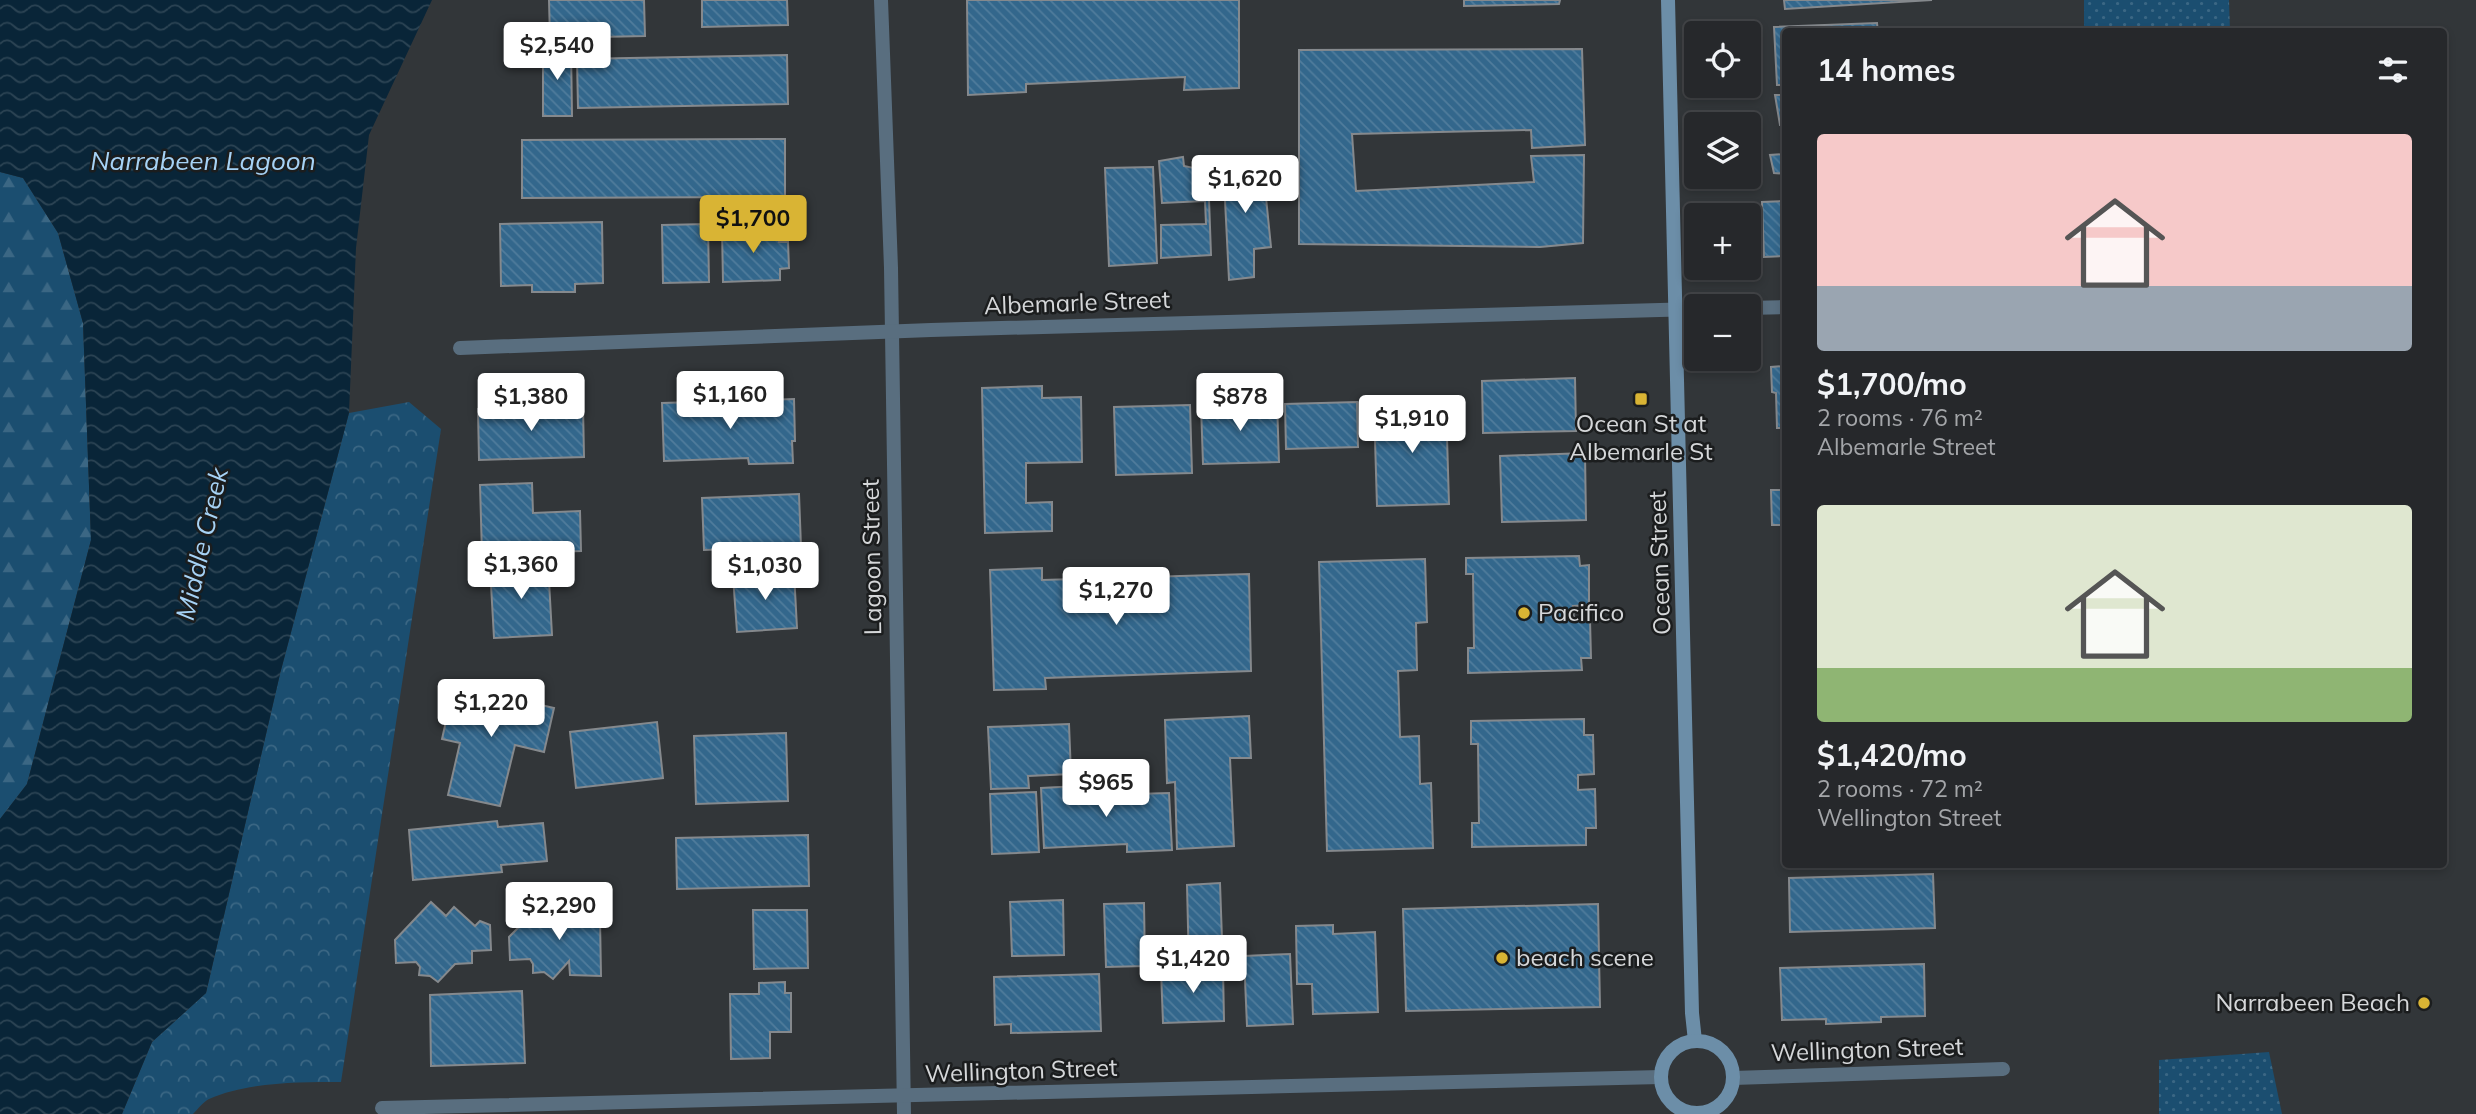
<!DOCTYPE html>
<meta charset="utf-8">
<style>
body{margin:0;font-family:Mulish,sans-serif;background:#2e3033;color:#f1f3f6;height:100vh;display:flex;flex-direction:column;font-size:26px;white-space:nowrap}
*{box-sizing:border-box;margin:0}
p{font-size:23px;color:#a4a6a9}
.icon{flex:none;width:38px;height:38px;fill:none;stroke:currentColor;stroke-width:2;stroke-linecap:round;stroke-linejoin:round}
.map{position:relative;flex:1;overflow:hidden}
.panel{position:absolute;left:1782px;top:28px;width:665px;height:840px;display:flex;flex-direction:column;background:#26282b;border-radius:7px;box-shadow:0 4px 10px #0003,0 0 0 2px #424447}
.panel>*{flex:none}
.fabs{position:absolute;left:1684px;top:21px;display:grid;gap:14px}
.fabs a{display:grid;place-items:center;width:77px;height:77px;border-radius:7px;background:#26282b;box-shadow:0 4px 10px #0003,0 0 0 2px #424447;font-size:35px}
.price{position:absolute;translate:-50% -60px;padding:0 16px;border-radius:7px;background:#fff;color:#222;font-size:23px;line-height:46px;filter:drop-shadow(0 2px 4px #0008)}
.price::after{content:'';position:absolute;left:50%;top:42px;width:21px;height:16px;margin-left:-10px;background:inherit;clip-path:polygon(0 0,100% 0,50% 100%)}
.price.current{background:#d9b434;color:#111}
ul{padding:0;list-style:none}
li{display:grid;align-content:center;gap:14px;height:371px;padding:0 35px}
li span{display:grid;place-items:center;height:217px;border-radius:7px;color:#555}
li>.icon{margin-inline-start:auto}
span .icon{width:126px;height:126px;fill:#fffc;stroke-width:1}
li b{font-size:30px}
h2{display:flex;justify-content:space-between;align-items:center;height:84px;padding:0 35px;font-size:30px}
.map>svg:first-child{display:block}
</style>
<div class="map">
<svg width="2476" height="1114" viewBox="0 0 2476 1114">
<defs>
<pattern id="grass-dots" width="8" height="8" patternUnits="userSpaceOnUse" patternTransform="scale(1.75)"><rect width="8" height="8" fill="#1b4e70"/><path d="M2 2h.1M6 6h.1" fill="none" stroke="#3b6784" stroke-width="1.8" stroke-linecap="round"/></pattern>
<pattern id="forest-firs" width="22" height="20" patternUnits="userSpaceOnUse" patternTransform="scale(1.75)"><rect width="22" height="20" fill="#1b4e70"/><path d="M5 1l3.5 6h-7zM16 11l3.5 6h-7z" fill="#3b6784"/></pattern>
<pattern id="park-crowns" width="20" height="18" patternUnits="userSpaceOnUse" patternTransform="scale(1.75)"><rect width="20" height="18" fill="#1b4e70"/><path d="M2 6a3 3 0 1 1 6 0M12 15a3 3 0 1 1 6 0" fill="none" stroke="#3b6784"/></pattern>
<pattern id="water-waves" width="16" height="10" patternUnits="userSpaceOnUse" patternTransform="scale(1.75)"><rect width="16" height="10" fill="#092538"/><path d="M0 5q4-4 8 0t8 0" fill="none" stroke="#2c4454"/></pattern>
<pattern id="building-back-hatch" width="6" height="6" patternUnits="userSpaceOnUse" patternTransform="scale(1.75)"><rect width="6" height="6" fill="#33678c"/><path d="M-1 5l2 2M0 0l6 6M5-1l2 2" fill="none" stroke="#507c9c"/></pattern>
</defs>
<rect width="100%" height="100%" fill="#323639"/>
<g fill="url(#grass-dots)">
<polygon points="2084,0 2229,0 2230,31 2084,31"/>
<polygon points="2269,1052 2282,1114 2159,1114 2159,1060"/>
</g>
<polygon fill="url(#forest-firs)" points="0,172 23,178 58,233 83,323 91,540 27,784 0,819"/>
<path fill="url(#park-crowns)" d="M 409,402 L 441,429 L 341,1082 C 299,1082 248,1082 209,1099 C 203,1102 198,1109 193,1114 L 122,1114 L 152,1042 L 206,993 L 280,674 L 349,413 Z"/>
<polygon fill="url(#water-waves)" points="0,0 432,0 369,135 356,248 349,413 280,674 206,993 152,1042 122,1114 0,1114 0,819 27,784 91,540 83,323 58,233 23,178 0,172"/>
<g fill="url(#building-back-hatch)" stroke="#85898d" stroke-width="2">
<polygon points="549,0 644,0 645,36 550,38"/>
<polygon points="702,0 787,0 788,25 702,27"/>
<polygon points="967,0 1239,0 1239,88 1184,90 1185,77 1026,84 1026,92 968,95"/>
<polygon points="1464,0 1560,0 1559,4 1464,6"/>
<polygon points="1784,0 1932,0 1785,9"/>
<polygon points="1877,23 1878,32 1785,32 1785,85 1777,85 1774,27"/>
<polygon points="2001,27 2001,32 1962,32 1962,29"/>
<polygon points="571,48 572,116 543,116 543,49"/>
<polygon points="1582,49 1585,145 1532,148 1531,130 1352,134 1356,191 1534,182 1531,156 1584,155 1583,243 1540,247 1299,244 1299,50"/>
<polygon points="787,55 788,104 578,108 577,59"/>
<polygon points="1775,95 1785,95 1785,125 1780,125"/>
<polygon points="785,139 785,197 522,198 522,140"/>
<polygon points="1785,154 1785,174 1774,173 1770,155"/>
<polygon points="1183,157 1184,166 1208,171 1211,255 1161,258 1161,225 1206,224 1205,201 1162,203 1159,161"/>
<polygon points="1262,158 1271,247 1254,249 1254,277 1229,280 1223,160"/>
<polygon points="1153,167 1157,263 1109,266 1105,168"/>
<polygon points="1785,201 1785,256 1764,257 1762,202"/>
<polygon points="602,222 603,283 575,284 575,292 532,292 532,285 501,286 500,224"/>
<polygon points="708,224 709,282 663,283 662,225"/>
<polygon points="779,228 779,242 788,242 789,268 780,269 780,280 723,282 722,230"/>
<polygon points="1785,366 1785,428 1777,428 1776,393 1772,392 1771,367"/>
<polygon points="1575,378 1576,431 1483,433 1482,381"/>
<polygon points="1042,386 1042,398 1081,397 1082,462 1026,463 1026,503 1052,502 1052,531 985,533 982,388"/>
<polygon points="794,399 795,441 792,441 793,463 749,464 748,458 664,461 662,403"/>
<polygon points="1277,402 1279,462 1203,464 1201,405"/>
<polygon points="1357,402 1358,447 1286,449 1285,404"/>
<polygon points="1446,404 1449,504 1377,506 1374,406"/>
<polygon points="1190,405 1192,473 1116,475 1114,407"/>
<polygon points="583,406 584,457 479,460 478,409"/>
<polygon points="1585,453 1586,520 1502,522 1500,456"/>
<polygon points="532,483 533,513 580,511 581,551 482,554 480,485"/>
<polygon points="1771,490 1785,490 1785,525 1772,525"/>
<polygon points="799,494 801,547 704,550 702,498"/>
<polygon points="1579,556 1580,566 1589,565 1589,605 1573,606 1574,620 1590,620 1591,658 1581,658 1582,670 1468,673 1468,648 1474,648 1473,574 1466,574 1466,558"/>
<polygon points="1425,559 1427,622 1416,623 1417,670 1398,671 1400,737 1419,736 1420,784 1431,783 1433,848 1327,851 1319,562"/>
<polygon points="548,563 552,635 494,638 490,567"/>
<polygon points="1042,568 1042,580 1249,574 1251,671 1045,678 1046,689 994,690 990,570"/>
<polygon points="794,572 797,628 737,632 733,576"/>
<polygon points="486,681 506,686 503,696 554,708 544,752 515,745 500,806 448,795 460,743 442,739 454,686 484,692"/>
<polygon points="1249,716 1251,758 1230,758 1234,846 1177,849 1175,782 1167,783 1165,720"/>
<polygon points="1584,719 1584,735 1593,735 1594,774 1578,775 1578,790 1595,789 1596,828 1586,828 1586,845 1472,847 1472,823 1479,823 1478,744 1471,744 1471,721"/>
<polygon points="657,722 663,778 576,788 570,732"/>
<polygon points="1069,724 1071,774 1028,776 1029,788 991,789 988,727"/>
<polygon points="786,733 788,801 696,804 694,736"/>
<polygon points="1099,785 1099,795 1169,793 1172,850 1127,852 1127,844 1044,848 1041,788"/>
<polygon points="1036,792 1039,852 992,854 990,794"/>
<polygon points="497,821 498,827 543,823 547,861 501,865 502,872 413,880 409,830"/>
<polygon points="808,835 809,886 677,889 676,838"/>
<polygon points="1933,874 1935,928 1790,932 1789,878"/>
<polygon points="1220,883 1223,968 1189,969 1187,885"/>
<polygon points="546,900 560,913 568,904 585,919 600,919 601,976 570,975 569,961 553,979 544,972 533,973 533,964 530,959 510,960 509,937"/>
<polygon points="1063,900 1064,955 1012,956 1010,902"/>
<polygon points="431,902 446,916 454,907 475,926 480,921 490,925 491,950 472,951 472,963 455,964 438,982 430,976 419,975 420,967 416,962 396,963 395,940"/>
<polygon points="1144,903 1145,966 1106,967 1104,904"/>
<polygon points="1598,904 1600,1007 1406,1011 1403,909"/>
<polygon points="753,910 807,910 808,968 754,969"/>
<polygon points="1333,925 1333,934 1375,932 1378,1012 1313,1014 1312,984 1297,984 1296,926"/>
<polygon points="1290,954 1293,1024 1247,1026 1244,956"/>
<polygon points="1924,964 1925,1016 1881,1017 1881,1022 1826,1024 1826,1019 1782,1020 1780,968"/>
<polygon points="1223,968 1224,1021 1163,1023 1161,970"/>
<polygon points="1099,974 1101,1031 1011,1033 1011,1024 995,1025 994,977"/>
<polygon points="785,982 785,993 791,993 791,1032 770,1032 770,1058 731,1059 730,994 759,994 759,983"/>
<polygon points="522,991 525,1063 431,1066 430,995"/>
</g>
<g fill="none" stroke-linecap="round" stroke-linejoin="round">
<g stroke="#596e7f" stroke-width="14">
<polyline points="881,0 891,268 904,1114"/>
<polyline points="1748,308 1785,307"/>
<polyline points="460,348 931,330 1696,309"/>
<polyline points="1733,1078 2003,1069"/>
<polyline points="382,1108 1661,1077"/>
</g>
<g stroke="#6c8ea8" stroke-width="14">
<polyline points="1668,0 1692,1013 1695,1041"/>
<circle cx="1697" cy="1077" r="36"/>
</g>
</g>
<g fill="#d9b434" stroke="#1b1d1e" stroke-width="2.5">
<rect x="1634" y="392" width="14" height="14" rx="3.5"/>
<circle cx="1524" cy="613" r="7"/>
<circle cx="1502" cy="958" r="7"/>
<circle cx="2424" cy="1003" r="7"/>
</g>
<g text-anchor="middle" stroke-width="5" stroke-linejoin="round" paint-order="stroke">
<g font-size="24" fill="#d5d7d9" stroke="#1b1d1e">
<text transform="translate(1077 303) rotate(-2)" y="8">Albemarle Street</text>
<text transform="translate(872 557) rotate(-91)" y="8">Lagoon Street</text>
<text transform="translate(1660 563) rotate(-92)" y="8">Ocean Street</text>
<text transform="translate(1867 1050) rotate(-2)" y="8">Wellington Street</text>
<text transform="translate(1021 1071) rotate(-2)" y="8">Wellington Street</text>
</g>
<g font-size="24" fill="#d5d7d9" stroke="#1b1d1e" text-anchor="start">
<text x="1641" y="432" text-anchor="middle">Ocean St at<tspan x="1641" dy="28">Albemarle St</tspan></text>
<text x="1538" y="621">Pacifico</text>
<text x="1516" y="966">beach scene</text>
<text x="2410" y="1011" text-anchor="end">Narrabeen Beach</text>
</g>
<g font-size="26" font-style="italic" fill="#a6d2f5" stroke="#1b1d1e">
<text x="203" y="170">Narrabeen Lagoon</text>
<text transform="translate(202 544) rotate(-77)" y="9">Middle Creek</text>
</g>
</g>
</svg>
<div class="fabs">
<a><svg class="icon" aria-label="locate" viewBox="0 0 24 24"><circle cx="12" cy="12" r="6"/><path d="M12 2v4M12 18v4M2 12h4M18 12h4"/></svg></a>
<a><svg class="icon" aria-label="layers" viewBox="0 0 24 24"><path d="M12 4l9 5-9 5-9-5zM3 14l9 5 9-5"/></svg></a>
<a>+</a>
<a>−</a>
</div>
<b class="price" style="left:557px;top:82px">$2,540</b>
<b class="price" style="left:1245px;top:215px">$1,620</b>
<b class="price current" style="left:753px;top:255px">$1,700</b>
<b class="price" style="left:730px;top:431px">$1,160</b>
<b class="price" style="left:531px;top:433px">$1,380</b>
<b class="price" style="left:1240px;top:433px">$878</b>
<b class="price" style="left:1412px;top:455px">$1,910</b>
<b class="price" style="left:521px;top:601px">$1,360</b>
<b class="price" style="left:765px;top:602px">$1,030</b>
<b class="price" style="left:1116px;top:627px">$1,270</b>
<b class="price" style="left:491px;top:739px">$1,220</b>
<b class="price" style="left:1106px;top:819px">$965</b>
<b class="price" style="left:559px;top:942px">$2,290</b>
<b class="price" style="left:1193px;top:995px">$1,420</b>
<section class="panel">
<h2>14 homes<svg class="icon" aria-label="filters" viewBox="0 0 24 24"><path d="M4 7h16M4 17h16"/><circle cx="9" cy="7" r="2"/><circle cx="15" cy="17" r="2"/></svg></h2>
<ul>
<li><span style="background:linear-gradient(#f6c9c9 70%,#9aa5b1 0)"><svg class="icon" aria-label="home" viewBox="0 0 24 24"><path d="M3 11l9-7 9 7M6 9v11h12V9"/></svg></span><div><b>$1,700/mo</b><p>2 rooms · 76 m²</p><p>Albemarle Street</p></div></li>
<li><span style="background:linear-gradient(#dfe7d0 75%,#8fb573 0)"><svg class="icon" aria-label="home" viewBox="0 0 24 24"><path d="M3 11l9-7 9 7M6 9v11h12V9"/></svg></span><div><b>$1,420/mo</b><p>2 rooms · 72 m²</p><p>Wellington Street</p></div></li>
</ul>
</section>
</div>
